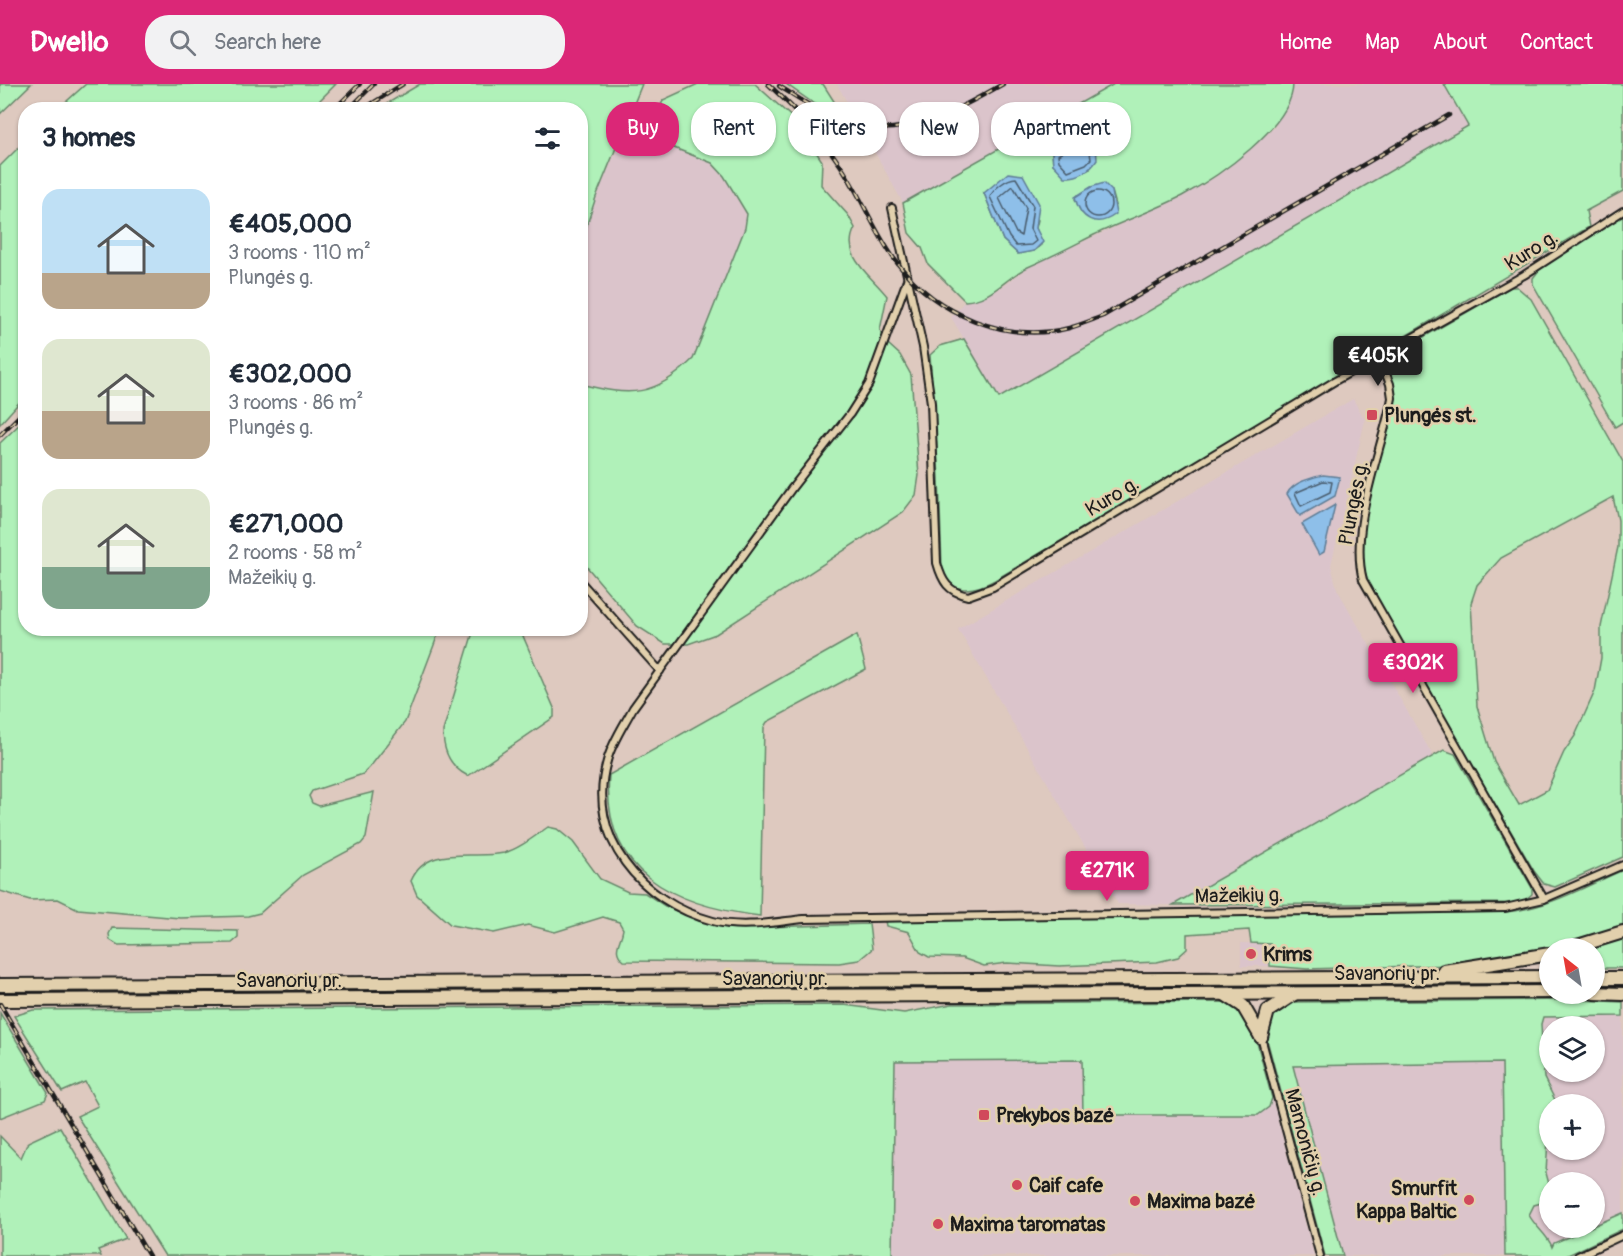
<!DOCTYPE html>
<meta charset="utf-8">
<style>
body{margin:0;font-family:Pangolin,sans-serif;background:#f2f2f3;color:#1f2937;height:100vh;display:flex;flex-direction:column;font-size:22px;white-space:nowrap}
*{box-sizing:border-box;margin:0}
p{font-size:20px;color:#747a83}
.icon{flex:none;width:33px;height:33px;fill:none;stroke:currentColor;stroke-width:2;stroke-linecap:round;stroke-linejoin:round}
.map{position:relative;flex:1;overflow:hidden}
.side{position:absolute;left:18px;top:18px;width:570px;height:534px;display:flex;flex-direction:column;background:#fff;border-radius:24px;box-shadow:0 2px 4px #0004}
.side>*{flex:none}
.top-card{position:absolute;left:606px;top:18px;width:570px;height:54px;display:flex;gap:12px}
.needle{width:39px;rotate:329deg}
.controls{position:absolute;left:1539px;top:854px;display:grid;gap:12px}
.controls a{display:grid;place-items:center;width:66px;height:66px;border-radius:50%;background:#fff;box-shadow:0 2px 4px #0004;font-size:30px}
.price{position:absolute;translate:-50% -51px;padding:0 14px;border-radius:6px;background:#db2777;color:#fff;font-size:20px;line-height:39px;filter:drop-shadow(0 2px 3px #0008)}
.price::after{content:'';position:absolute;left:50%;top:36px;width:18px;height:14px;margin-left:-9px;background:inherit;clip-path:polygon(0 0,100% 0,50% 100%)}
.price.active{background:#222;color:#fff}
ul{padding:0;list-style:none}
li{display:flex;align-items:center;gap:18px;height:150px;padding:0 24px}
li span{display:grid;place-items:center;flex:none;width:168px;height:120px;border-radius:18px;color:#555}
li>.icon{margin-inline-start:auto}
span .icon{width:72px;height:72px;fill:#fffc;stroke-width:1}
li b{font-size:26px}
h2{display:flex;justify-content:space-between;align-items:center;height:72px;padding:0 24px;font-size:26px}
.tag{padding:0 21px;border-radius:24px;background:#fff;box-shadow:0 2px 4px #0004;font-size:21px;line-height:54px}
.tag.active{background:#db2777;color:#fff}
header{display:flex;align-items:center;gap:36px;box-sizing:border-box;height:84px;padding:0 30px;background:#db2777;color:#fff}
header strong{font-size:28px}
nav{display:flex;gap:33px;margin-inline-start:auto;font-size:21px}
.search{width:420px;height:54px;background:#f2f2f3;display:flex;align-items:center;gap:15px;box-sizing:border-box;padding:0 21px;border-radius:24px;color:#747a83;font-size:22px}
.map>svg:first-child{display:block}
</style>
<header>
<strong>Dwello</strong>
<div class="search"><svg class="icon" aria-label="search" viewBox="0 0 24 24"><circle cx="10" cy="10" r="6"/><path d="M15 15l6 6"/></svg>Search here</div>
<nav><a>Home</a><a>Map</a><a>About</a><a>Contact</a></nav>
</header>
<div class="map">
<svg width="1623" height="1172" viewBox="0 0 1623 1172">
<rect width="100%" height="100%" fill="#dec9bf"/>
<filter id="ink" filterUnits="userSpaceOnUse"><feTurbulence type="fractalNoise" baseFrequency=".0167" numOctaves="2"/><feDisplacementMap in="SourceGraphic" scale="12" xChannelSelector="R" yChannelSelector="G"/><feConvolveMatrix kernelMatrix="1 2 1 2 8 2 1 2 1" color-interpolation-filters="sRGB"/></filter>
<g filter="url(#ink)">
<g fill="#dbc4cb" fill-rule="evenodd">
<polygon points="837,0 1114,0 903,119"/>
<polygon points="1293,0 1444,0 1469,42 999,314 951,233 965,217 984,212 1002,203 1028,183 1180,113 1208,97 1274,44"/>
<polygon points="626,44 651,51 659,58 712,79 724,92 747,130 745,144 693,275 683,285 649,305 619,309 581,300 581,159 596,113"/>
<polygon points="1353,315 1365,336 1331,481 1337,505 1433,672 1173,821 1118,820 958,545"/>
<polygon points="1241,859 1270,860 1270,882 1241,882"/>
<path d="M 1546,931 L 1623,932 L 1623,1129 L 1595,1142 L 1594,1098 L 1549,1100 L 1546,1089 L 1549,1040 L 1550,1065 L 1594,1065 L 1594,1020 L 1557,1020 L 1544,994 L 1541,940 ZM 1550,942 L 1594,942 L 1594,987 L 1550,987 Z"/>
<polygon points="1082,976 1083,1031 1269,1023 1272,1014 1314,1172 892,1172 894,977"/>
<polygon points="1502,979 1505,1172 1343,1172 1293,982"/>
<polygon points="1549,1117 1550,1143 1591,1143 1555,1159 1552,1164 1550,1157 1535,1143 1529,1131 1533,1121"/>
</g>
<g fill="#b0f1b9" stroke="#66866a" stroke-width="1.5" fill-rule="evenodd">
<polygon points="0,0 31,0 0,30"/>
<polygon points="86,0 336,0 311,25 58,25"/>
<polygon points="420,0 642,0 596,113 581,159 580,26 378,25"/>
<path d="M 698,0 L 755,0 L 796,37 L 822,77 L 821,101 L 848,131 L 855,144 C 840,173 871,191 887,212 L 880,246 L 888,260 L 900,271 L 911,291 L 919,391 L 916,411 L 903,428 L 716,550 L 688,560 L 665,560 L 637,542 L 581,476 L 580,300 C 630,312 654,314 693,275 L 745,144 L 747,130 L 724,92 L 712,79 L 659,58 L 651,51 L 663,16 Z"/>
<polygon points="786,0 823,0 844,33 813,19"/>
<path d="M 1114,0 L 1293,0 C 1293,42 1216,94 1182,112 C 1153,127 1123,137 1094,151 C 1072,162 1051,173 1028,183 C 1006,193 992,216 965,217 L 928,180 L 922,164 L 909,149 L 903,119 ZM 1072,54 L 1090,85 L 1069,93 L 1053,80 L 1052,69 ZM 1112,107 L 1116,121 L 1082,129 L 1075,115 L 1078,111 ZM 984,109 L 1038,136 L 1036,144 L 1042,161 L 1034,167 L 1018,170 L 1003,156 Z"/>
<path d="M 1444,0 L 1623,0 L 1623,107 L 1586,127 L 1589,143 L 995,496 C 975,507 948,513 942,483 L 939,393 L 930,271 L 940,262 L 964,255 L 999,314 L 1468,42 Z"/>
<polygon points="25,57 25,312 0,340 0,82"/>
<polygon points="1623,131 1623,338 1615,343 1533,200 1533,194 1540,185"/>
<path d="M 1511,203 L 1517,203 L 1531,215 L 1623,378 L 1623,773 L 1555,803 L 1544,800 L 1534,787 L 1387,534 C 1378,518 1368,502 1364,483 C 1355,445 1384,361 1395,320 C 1395,300 1379,281 1399,267 ZM 1613,413 L 1618,436 L 1618,463 L 1601,543 L 1601,574 L 1595,607 L 1575,652 L 1564,668 L 1547,706 L 1519,721 L 1494,678 L 1477,622 L 1471,519 L 1477,501 L 1501,474 Z"/>
<polygon points="25,335 26,544 440,545 405,638 370,683 363,690 312,707 309,712 312,719 319,722 374,708 366,754 361,760 303,791 260,829 248,832 180,834 78,825 58,815 30,816 0,807 0,359"/>
<path d="M 474,545 L 520,545 L 554,624 L 554,633 L 468,692 C 450,683 443,667 443,647 Z"/>
<path d="M 857,551 L 866,585 L 767,638 L 764,643 L 760,832 C 675,822 601,789 609,691 Z"/>
<polygon points="1444,666 1455,670 1532,804 1532,810 1525,816 1514,819 1173,821"/>
<path d="M 548,743 L 557,745 L 573,758 L 600,795 L 628,808 L 645,809 L 665,822 L 697,836 L 728,844 L 869,840 L 872,865 L 859,876 L 839,879 L 624,877 C 611,866 621,859 623,845 L 619,838 L 603,833 L 555,848 L 528,841 L 494,849 L 451,841 L 417,811 L 411,797 C 427,759 473,776 504,769 C 519,765 535,752 548,743 Z"/>
<path d="M 1623,786 L 1623,844 L 1559,864 L 1455,881 L 1307,885 L 1270,882 L 1270,860 L 1251,859 L 1249,846 L 1187,850 L 1187,865 L 1178,873 L 1157,878 L 1059,882 L 1007,879 L 984,882 L 962,874 L 929,873 L 920,868 L 909,848 L 886,842 L 885,837 L 1368,828 L 1506,828 C 1549,824 1584,803 1623,786 Z"/>
<polygon points="112,844 238,847 238,854 232,859 118,861 110,856 109,850"/>
<polygon points="1623,852 1623,884 1595,884 1594,864 1586,864"/>
<path d="M 1580,916 L 1623,918 L 1623,932 L 1543,933 L 1541,940 L 1544,994 L 1557,1020 L 1550,1020 L 1546,1089 L 1549,1100 L 1549,1117 L 1534,1121 L 1529,1131 C 1535,1143 1548,1151 1552,1163 L 1554,1159 L 1623,1129 L 1623,1145 L 1566,1172 L 1505,1172 L 1502,979 L 1293,982 L 1343,1172 L 1325,1172 L 1266,952 L 1271,930 L 1293,918 Z"/>
<polygon points="1224,918 1232,919 1252,940 1272,1014 1269,1023 1258,1031 1083,1031 1082,976 895,977 892,1172 165,1172 77,1032 98,1022 85,998 62,1008 14,932 33,926 844,921 904,929 952,920"/>
<polygon points="0,929 48,1009 45,1016 0,1034"/>
<polygon points="60,1043 126,1155 98,1166 101,1172 0,1172 0,1052 21,1074 28,1058"/>
</g>
<g fill="#8ebfe9" stroke="#607e97" stroke-width="1.5">
<path d="M 1077,52 C 1091,54 1097,62 1097,76 C 1091,86 1078,94 1065,93 L 1053,80 L 1052,69 L 1058,63 Z"/>
<polygon points="1008,89 1023,91 1039,120 1036,144 1043,158 1034,167 1018,170 1003,156 984,109"/>
<path d="M 1104,99 L 1112,107 L 1116,130 C 1096,145 1080,135 1075,113 L 1091,103 Z"/>
<path d="M 1323,391 L 1340,393 L 1335,412 L 1300,432 L 1287,410 C 1293,398 1311,394 1323,391 Z"/>
<polygon points="1335,421 1324,468 1319,471 1302,440"/>
</g>
<g fill="none" stroke-linecap="round" stroke-linejoin="round">
<g stroke="#4a5d6e" stroke-width="1.5">
<polygon points="1078,58 1089,63 1091,75 1086,80 1068,87 1059,77 1058,71"/>
<path d="M 1016,94 L 1033,122 L 1030,145 L 1036,157 L 1031,161 L 1016,162 L 1009,153 L 990,113 C 993,105 1007,94 1016,94 Z"/>
<polygon points="1013,102 1026,124 1021,152 1016,149 999,114"/>
<circle cx="1098" cy="120" r="13"/>
<polygon points="1323,397 1332,398 1330,408 1301,422 1295,409"/>
</g>
<defs>
<g id="street">
<path d="M 892,124 L 923,263 L 931,319 L 937,479 C 942,497 948,508 968,512 L 993,503 L 1335,297 L 1524,191 L 1623,127"/>
<path d="M 907,196 L 869,300 L 850,330 L 792,404 L 633,624 C 624,641 612,658 607,677 C 585,754 642,818 713,837 C 742,845 775,838 804,835 L 1505,824 L 1544,815 L 1623,781"/>
<path d="M 1379,273 L 1390,300 L 1392,314 C 1381,369 1349,443 1363,496 L 1544,815"/>
<polyline points="580,497 660,587"/>
<polyline points="1261,953 1320,1172"/>
<polyline points="1578,1172 1623,1151"/>
</g>
<g id="highway">
<polyline points="1571,864 1623,848"/>
<polyline points="1444,887 1550,870"/>
<polyline points="1594,894 1623,894"/>
<polyline points="0,901 1550,893"/>
<polyline points="1594,909 1623,910"/>
<polyline points="1226,911 1243,922 1261,953"/>
<polyline points="0,916 1550,908"/>
<polyline points="1261,953 1268,927 1294,910"/>
</g>
</defs>
<use href="#street" stroke="#1c1c1c" stroke-width="10"/>
<use href="#highway" stroke="#1c1c1c" stroke-width="16"/>
<use href="#street" stroke="#e2d0ad" stroke-width="6"/>
<use href="#highway" stroke="#e2d0ad" stroke-width="12"/>
<defs>
<g id="rail">
<path d="M 768,0 C 794,24 818,48 838,78 C 861,110 874,149 898,180 C 937,230 1006,260 1069,244 C 1080,241 1092,236 1103,232 L 1449,31"/>
<path d="M 779,2 C 803,17 829,36 856,42 C 908,54 959,25 1003,0"/>
<polyline points="333,26 360,0"/>
<polyline points="348,26 374,0"/>
<polyline points="362,26 403,0"/>
<polyline points="0,351 26,325"/>
<polyline points="0,920 149,1172"/>
</g>
</defs>
<use href="#rail" stroke="#1c1c1c" stroke-width="4.5"/>
<use href="#rail" stroke="#e2d0ad" stroke-width="2" stroke-dasharray="7" stroke-linecap="butt"/>
</g>
</g>
<g fill="#d1495b" stroke="#e2d0ad" stroke-width="2">
<rect x="1366" y="325" width="12" height="12" rx="3"/>
<circle cx="1251" cy="870" r="6"/>
<rect x="978" y="1025" width="12" height="12" rx="3"/>
<circle cx="1017" cy="1101" r="6"/>
<circle cx="1469" cy="1116" r="6"/>
<circle cx="1135" cy="1117" r="6"/>
<circle cx="938" cy="1140" r="6"/>
</g>
<g text-anchor="middle" stroke-width="5" stroke-linejoin="round" paint-order="stroke">
<g font-size="20" fill="#1c1c1c" stroke="#e2d0ad">
<text transform="translate(1531 166) rotate(-32)" y="7">Kuro g.</text>
<text transform="translate(1112 412) rotate(-31)" y="7">Kuro g.</text>
<text transform="translate(1353 419) rotate(-79)" y="7">Plungės g.</text>
<text transform="translate(1239 811) rotate(-1)" y="7">Mažeikių g.</text>
<text x="1387" y="896">Savanorių pr.</text>
<text x="775" y="901">Savanorių pr.</text>
<text x="289" y="903">Savanorių pr.</text>
<text transform="translate(1306 1058) rotate(75)" y="7">Mamoničių g.</text>
</g>
<g font-size="20" font-weight="bold" fill="#1c1c1c" stroke="#e2d0ad" text-anchor="start">
<text x="1384" y="338">Plungės st.</text>
<text x="1263" y="877">Krims</text>
<text x="996" y="1038">Prekybos bazė</text>
<text x="1029" y="1108">Caif cafe</text>
<text x="1457" y="1111" text-anchor="end">Smurfit<tspan x="1457" dy="23">Kappa Baltic</tspan></text>
<text x="1147" y="1124">Maxima bazė</text>
<text x="950" y="1147">Maxima taromatas</text>
</g>
</g>
</svg>
<div class="controls">
<a><svg class="needle" viewBox="-14 -14 28 28"><path d="M0-13l5 13h-10z" fill="#e53935"/><path d="M0 13l5-13h-10z" fill="#747a83"/></svg></a>
<a><svg class="icon" aria-label="layers" viewBox="0 0 24 24"><path d="M12 4l9 5-9 5-9-5zM3 14l9 5 9-5"/></svg></a>
<a>+</a>
<a>−</a>
</div>
<b class="price active" style="left:1378px;top:303px">€405K</b>
<b class="price" style="left:1413px;top:610px">€302K</b>
<b class="price" style="left:1107px;top:818px">€271K</b>
<div class="top-card">
<a class="tag active">Buy</a>
<a class="tag">Rent</a>
<a class="tag">Filters</a>
<a class="tag">New</a>
<a class="tag">Apartment</a>
</div>
<section class="side">
<h2>3 homes<svg class="icon" aria-label="filters" viewBox="0 0 24 24"><path d="M4 7h16M4 17h16"/><circle cx="9" cy="7" r="2"/><circle cx="15" cy="17" r="2"/></svg></h2>
<ul>
<li><span style="background:linear-gradient(#bfe0f5 70%,#b9a48a 0)"><svg class="icon" aria-label="home" viewBox="0 0 24 24"><path d="M3 11l9-7 9 7M6 9v11h12V9"/></svg></span><div><b>€405,000</b><p>3 rooms · 110 m²</p><p>Plungės g.</p></div></li>
<li><span style="background:linear-gradient(#dfe7d0 60%,#b9a48a 0)"><svg class="icon" aria-label="home" viewBox="0 0 24 24"><path d="M3 11l9-7 9 7M6 9v11h12V9"/></svg></span><div><b>€302,000</b><p>3 rooms · 86 m²</p><p>Plungės g.</p></div></li>
<li><span style="background:linear-gradient(#dfe7d0 65%,#7fa58c 0)"><svg class="icon" aria-label="home" viewBox="0 0 24 24"><path d="M3 11l9-7 9 7M6 9v11h12V9"/></svg></span><div><b>€271,000</b><p>2 rooms · 58 m²</p><p>Mažeikių g.</p></div></li>
</ul>
</section>
</div>
